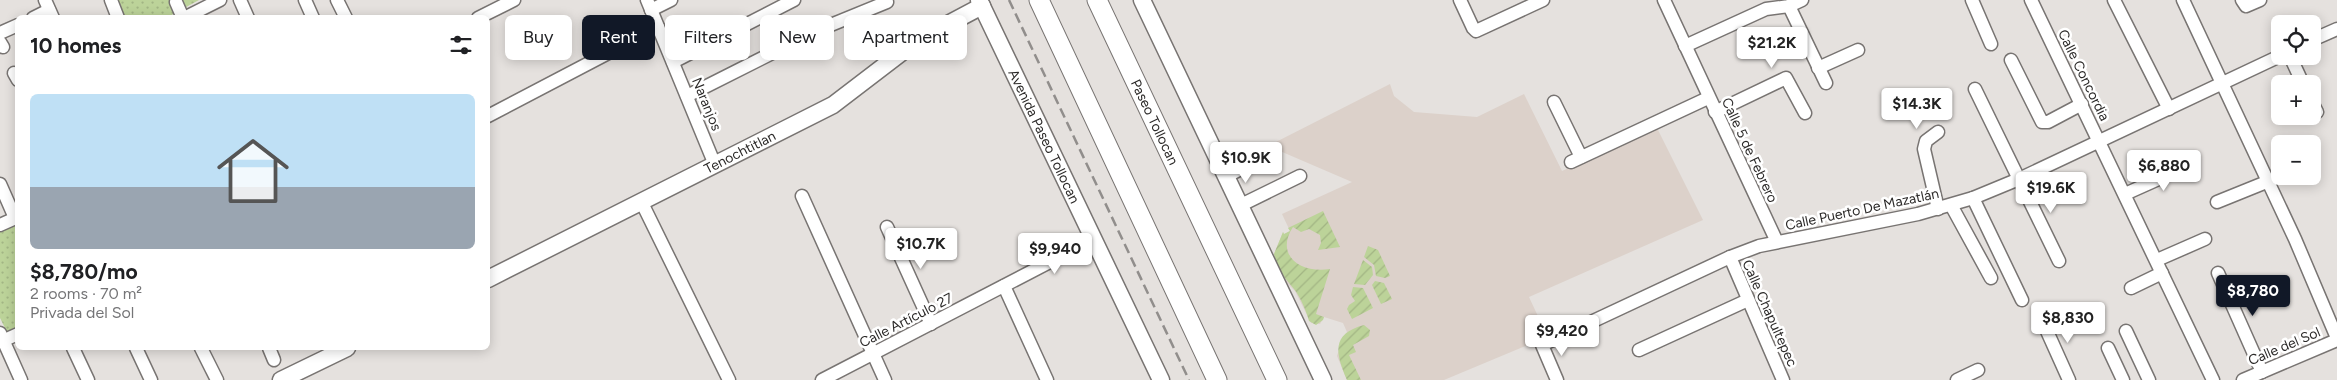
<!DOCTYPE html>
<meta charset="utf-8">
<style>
body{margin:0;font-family:Figtree,sans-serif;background:#f6f6f6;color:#202124;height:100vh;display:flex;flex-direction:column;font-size:19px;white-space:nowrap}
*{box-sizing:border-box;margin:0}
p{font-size:16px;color:#757577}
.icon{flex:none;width:28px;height:28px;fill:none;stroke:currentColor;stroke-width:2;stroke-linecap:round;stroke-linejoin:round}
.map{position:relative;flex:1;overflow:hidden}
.side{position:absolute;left:15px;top:15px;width:475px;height:335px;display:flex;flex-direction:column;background:#fff;border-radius:8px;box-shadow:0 2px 12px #0003}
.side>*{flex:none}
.banner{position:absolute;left:505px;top:15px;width:475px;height:45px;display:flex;gap:10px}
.buttons{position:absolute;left:2271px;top:15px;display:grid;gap:10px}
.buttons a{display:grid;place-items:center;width:50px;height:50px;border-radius:8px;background:#fff;box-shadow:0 2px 12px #0003;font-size:25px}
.price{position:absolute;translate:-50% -42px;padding:0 11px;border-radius:5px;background:#fff;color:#222;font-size:16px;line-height:32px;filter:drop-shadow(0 1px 2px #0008)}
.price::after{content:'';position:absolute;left:50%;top:30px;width:15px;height:11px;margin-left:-8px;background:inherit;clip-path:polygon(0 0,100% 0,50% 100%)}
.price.current{background:#111827;color:#fff}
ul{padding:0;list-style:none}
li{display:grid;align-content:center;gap:10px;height:265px;padding:0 15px}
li+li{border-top:1px solid #e0e0e0}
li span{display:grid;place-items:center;height:155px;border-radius:8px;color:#555}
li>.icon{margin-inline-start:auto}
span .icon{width:90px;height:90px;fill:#fffc;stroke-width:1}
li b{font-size:21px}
h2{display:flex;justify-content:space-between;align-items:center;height:60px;padding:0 15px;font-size:21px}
.tag{padding:0 18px;border-radius:8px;background:#fff;box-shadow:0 2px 12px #0003;font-size:18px;line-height:45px}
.tag.current{background:#111827;color:#fff}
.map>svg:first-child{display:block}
</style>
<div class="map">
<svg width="2337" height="380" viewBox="0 0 2337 380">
<defs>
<pattern id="park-dots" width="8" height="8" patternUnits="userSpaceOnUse" patternTransform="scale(1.25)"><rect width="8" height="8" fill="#bcd399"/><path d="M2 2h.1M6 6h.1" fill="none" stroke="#a2b584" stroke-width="1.8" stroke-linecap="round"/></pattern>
<pattern id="garden-furrows" width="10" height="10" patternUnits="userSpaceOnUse" patternTransform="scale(1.25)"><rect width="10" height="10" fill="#bcd399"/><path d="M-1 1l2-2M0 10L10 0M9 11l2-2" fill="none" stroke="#a2b584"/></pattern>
</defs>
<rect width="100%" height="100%" fill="#e5e1de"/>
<polygon fill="#dcd1ca" points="1390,84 1394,96 1414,112 1477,117 1524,94 1562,171 1657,128 1703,220 1529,297 1543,327 1530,333 1534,342 1523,347 1444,380 1347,380 1337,356 1342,339 1347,332 1343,323 1324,317 1320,324 1311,323 1295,291 1286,282 1274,254 1283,232 1284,234 1290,231 1282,214 1352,182 1268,146"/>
<g fill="url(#park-dots)">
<polygon points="111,0 199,0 166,18 118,17"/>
<polygon points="17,225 17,327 7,332 0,318 0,232"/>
</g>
<g fill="url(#garden-furrows)">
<path d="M 1323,211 L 1340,247 L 1318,250 L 1321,243 L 1320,235 L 1309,229 L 1301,232 L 1293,227 C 1274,256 1302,274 1330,269 L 1316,314 L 1324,317 L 1323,320 L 1316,325 L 1309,321 C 1306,311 1301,298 1294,289 C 1286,279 1275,268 1274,254 L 1283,232 L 1284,234 L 1290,231 L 1288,228 Z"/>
<polygon points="1368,246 1378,250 1390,276 1385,278 1376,276 1374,265 1364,257"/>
<polygon points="1363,260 1372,267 1373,275 1365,285 1354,284"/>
<polygon points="1375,281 1384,283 1392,299 1381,304 1372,285"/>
<polygon points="1353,287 1363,288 1373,308 1352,319 1347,309 1349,305 1355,301 1351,295"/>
<path d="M 1364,325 L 1370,330 L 1369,336 L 1353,345 L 1356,352 L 1349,355 L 1361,380 L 1347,380 C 1336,354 1330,334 1364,325 Z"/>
</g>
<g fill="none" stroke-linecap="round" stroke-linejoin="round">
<defs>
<g id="minor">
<polyline points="45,0 53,18"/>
<polyline points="111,0 118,18"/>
<polyline points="240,0 248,18"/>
<polyline points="305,0 313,18"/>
<polyline points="337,0 346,18"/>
<polyline points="647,0 715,165"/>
<polyline points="1460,0 1473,28 1476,31 1543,0"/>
<polyline points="1664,0 1777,242"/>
<polyline points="1972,0 1991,44"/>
<polyline points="2031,0 2213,380"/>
<polyline points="2114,0 2169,109"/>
<polyline points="2183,0 2295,239 2337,338"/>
<polyline points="2242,0 2246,6 2260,0"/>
<polyline points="176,2 183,18"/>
<polyline points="1789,6 1826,83"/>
<polyline points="651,10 671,0"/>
<polyline points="33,18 49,10"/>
<polyline points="184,18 220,0"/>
<polyline points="478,18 514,0"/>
<polyline points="0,33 18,25"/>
<polyline points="2312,40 2337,29"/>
<polyline points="0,42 3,47"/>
<polyline points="1685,46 1766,9 1789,6 1802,0"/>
<polyline points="2290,56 2303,84"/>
<polyline points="2011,60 2042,122 2048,122 2082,104"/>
<polyline points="673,62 794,0"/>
<polyline points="1818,68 1858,50"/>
<polyline points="14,73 18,80"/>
<polyline points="1975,89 2059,261"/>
<polyline points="687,96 816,31 887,2"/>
<polyline points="1554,102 1581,157"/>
<polyline points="2312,102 2317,112"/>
<polyline points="1715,112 1786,78 1805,113"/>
<polyline points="488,116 658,27"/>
<polyline points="1571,162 1708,98"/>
<polyline points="1225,177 1263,158"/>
<polyline points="0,184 15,218"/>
<polyline points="2125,194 2192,164"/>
<polyline points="802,196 885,380"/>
<polyline points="1973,198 2022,300"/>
<polyline points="2217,202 2269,181"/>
<polyline points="642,203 729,380"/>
<polyline points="1951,205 1991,278"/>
<polyline points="1239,206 1300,176"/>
<polyline points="1938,209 1924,149 1926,141 1938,132"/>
<polyline points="0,225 18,217"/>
<polyline points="887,227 931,324"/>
<polyline points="1730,257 1783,380"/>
<polyline points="2157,260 2205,239"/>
<polyline points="2218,273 2262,372"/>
<polyline points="1004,286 1047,380"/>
<polyline points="2131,288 2162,273"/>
<polyline points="2042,320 2069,380"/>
<polyline points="2126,331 2149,380"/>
<polyline points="0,333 21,380"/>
<polyline points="0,342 18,334"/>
<polyline points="73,348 88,380"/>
<polyline points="136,348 151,380"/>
<polyline points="201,348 217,380"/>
<polyline points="269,348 274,360"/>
<polyline points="2108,348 2123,380"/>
<polyline points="1639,350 1748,300"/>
<polyline points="822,380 1094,239"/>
<polyline points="1557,380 1542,345 1730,257 1759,246 1918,214 1973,198 2019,179 2280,56"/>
<polyline points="1957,380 1978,370"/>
<polyline points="2243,380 2337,340"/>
</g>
<g id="major">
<path id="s1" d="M 979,0 L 1161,380"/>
<polyline points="1142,0 1323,380"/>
<path id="s2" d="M 488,279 L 833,105 L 918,40 L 982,6"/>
<polyline points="281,380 347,348"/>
</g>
<g id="highway">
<polyline points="1039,0 1217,380"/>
<path id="s3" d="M 1097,0 L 1277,380"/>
</g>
</defs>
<use href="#minor" stroke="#787472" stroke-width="15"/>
<use href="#major" stroke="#787472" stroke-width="19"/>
<use href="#highway" stroke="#787472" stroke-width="21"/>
<use href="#minor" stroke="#fff" stroke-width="12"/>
<use href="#major" stroke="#fff" stroke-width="16"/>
<use href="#highway" stroke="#fff" stroke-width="19"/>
<polyline stroke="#918e8c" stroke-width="2.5" stroke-dasharray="10 5" stroke-linecap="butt" points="1009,0 1189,380"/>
</g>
<g text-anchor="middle" stroke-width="5" stroke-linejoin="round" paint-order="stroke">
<g font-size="14" fill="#2c2a29" stroke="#fff">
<text transform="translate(2084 75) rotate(64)" y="5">Calle Concordia</text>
<text transform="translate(707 104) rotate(68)" y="5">Naranjos</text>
<text dy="5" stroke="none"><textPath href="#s3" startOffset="135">Paseo Tollocan</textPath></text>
<text dy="5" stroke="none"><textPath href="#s1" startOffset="151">Avenida Paseo Tollocan</textPath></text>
<text transform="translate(1750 150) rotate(65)" y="5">Calle 5 de Febrero</text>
<text dy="5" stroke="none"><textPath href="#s2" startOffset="282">Tenochtitlan</textPath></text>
<text transform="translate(1862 209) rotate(-12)" y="5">Calle Puerto De Mazatlán</text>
<text transform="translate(1770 313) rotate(66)" y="5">Calle Chapultepec</text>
<text transform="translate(906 320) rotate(-27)" y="5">Calle Artículo 27</text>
<text transform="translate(2284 346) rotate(-23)" y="5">Calle del Sol</text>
</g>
</g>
</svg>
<div class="buttons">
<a><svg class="icon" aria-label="locate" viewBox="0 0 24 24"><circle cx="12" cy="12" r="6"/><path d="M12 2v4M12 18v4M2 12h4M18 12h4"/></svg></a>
<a>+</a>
<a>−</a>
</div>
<b class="price" style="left:1772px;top:69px">$21.2K</b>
<b class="price" style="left:1917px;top:130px">$14.3K</b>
<b class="price" style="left:1246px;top:184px">$10.9K</b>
<b class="price" style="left:2164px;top:192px">$6,880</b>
<b class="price" style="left:2051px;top:214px">$19.6K</b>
<b class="price" style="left:921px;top:270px">$10.7K</b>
<b class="price" style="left:1055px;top:275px">$9,940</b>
<b class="price current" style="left:2253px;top:317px">$8,780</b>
<b class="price" style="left:2068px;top:344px">$8,830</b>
<b class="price" style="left:1562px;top:357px">$9,420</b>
<div class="banner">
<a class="tag">Buy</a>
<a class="tag current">Rent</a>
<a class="tag">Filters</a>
<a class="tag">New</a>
<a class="tag">Apartment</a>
</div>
<section class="side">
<h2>10 homes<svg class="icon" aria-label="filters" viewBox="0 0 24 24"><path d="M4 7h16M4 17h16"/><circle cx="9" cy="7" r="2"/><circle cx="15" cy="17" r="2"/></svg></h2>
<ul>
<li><span style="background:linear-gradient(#bfe0f5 60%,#9aa5b1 0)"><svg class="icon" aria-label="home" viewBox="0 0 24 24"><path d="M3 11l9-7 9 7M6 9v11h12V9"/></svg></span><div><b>$8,780/mo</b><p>2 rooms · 70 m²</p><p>Privada del Sol</p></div></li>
</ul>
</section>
</div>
